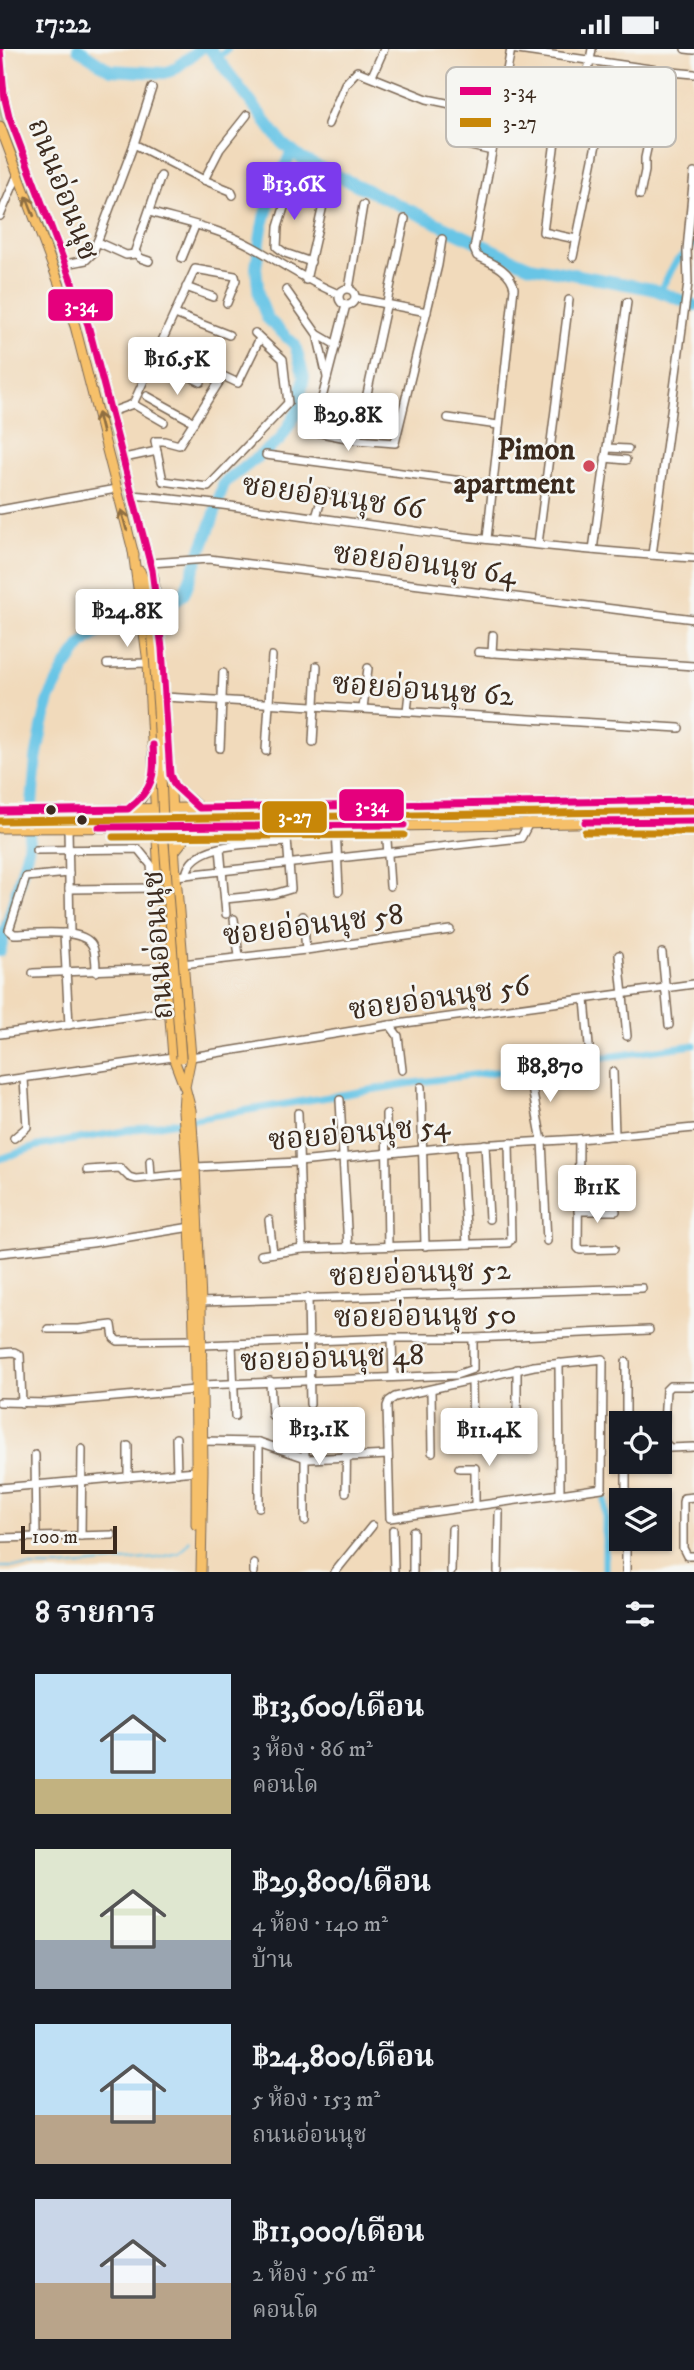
<!DOCTYPE html>
<html lang="th">
<meta charset="utf-8">
<style>
body{margin:0;font-family:"IM FELL DW Pica","Noto Serif Thai",serif;background:#242831;color:#f1f3f6;height:100vh;display:flex;flex-direction:column;font-size:26px;white-space:nowrap}
*{box-sizing:border-box;margin:0}
p{font-size:23px;color:#9ea1a6}
.icon{flex:none;width:38px;height:38px;fill:none;stroke:currentColor;stroke-width:2;stroke-linecap:round;stroke-linejoin:round}
.map{position:relative;height:1523px;overflow:hidden}
.panel{display:flex;flex-direction:column;background:#171b24;flex:1}
.panel>*{flex:none}
.tools{position:absolute;left:609px;top:1362px;display:grid;gap:14px}
.tools a{display:grid;place-items:center;width:63px;height:63px;border-radius:0px;background:#171b24;box-shadow:0 2px 5px #0004;font-size:35px}
.scale{position:absolute;left:21px;bottom:18px;width:96px;box-sizing:border-box;padding-left:7px;border:4px solid #3b2a1e;border-top:0;font-size:19px;line-height:24px;white-space:nowrap;color:#3b2a1e;-webkit-text-stroke:5px #f6f6f2;paint-order:stroke}
.price{position:absolute;translate:-50% -60px;padding:0 16px;border-radius:7px;background:#fff;color:#222;font-size:23px;line-height:46px;filter:drop-shadow(0 2px 4px #0008)}
.price::after{content:'';position:absolute;left:50%;top:42px;width:21px;height:16px;margin-left:-10px;background:inherit;clip-path:polygon(0 0,100% 0,50% 100%)}
.price.active{background:#7c3aed;color:#fff}
ul{padding:0;list-style:none}
li{display:flex;align-items:center;gap:21px;height:175px;padding:0 35px}
li span{display:grid;place-items:center;flex:none;width:196px;height:140px;border-radius:0px;color:#555}
li>.icon{margin-inline-start:auto}
span .icon{width:84px;height:84px;fill:#fffc;stroke-width:1}
li b{font-size:30px}
h2{display:flex;justify-content:space-between;align-items:center;height:84px;padding:0 35px;font-size:30px}
.status{display:flex;justify-content:space-between;align-items:center;height:49px;padding:0 35px;background:#171b24;direction:ltr}
.status svg{height:19px;fill:currentColor}
.map>svg:first-child{display:block}
</style>
<div class="status"><b>17:22</b><svg viewBox="0 0 49 12"><path d="M0 12V9h3v3zM5 12V6h3v6zM10 12V3h3v9zM15 12V0h3v12zM26 1h20v11H26zM47 4h2v5h-2z"/></svg></div>
<div class="map">
<svg width="694" height="1523" viewBox="0 0 694 1523">
<rect width="100%" height="100%" fill="#f6f6f2"/>
<filter id="ink" filterUnits="userSpaceOnUse"><feTurbulence type="fractalNoise" baseFrequency=".0143" numOctaves="2"/><feDisplacementMap in="SourceGraphic" scale="14" xChannelSelector="R" yChannelSelector="G"/><feConvolveMatrix kernelMatrix="1 2 1 2 8 2 1 2 1" color-interpolation-filters="sRGB"/></filter>
<filter id="wash" filterUnits="userSpaceOnUse"><feTurbulence type="fractalNoise" baseFrequency=".00686" numOctaves="4" result="noise"/><feDisplacementMap in="SourceGraphic" scale="28" xChannelSelector="R" yChannelSelector="G"/><feGaussianBlur stdDeviation="1.57" result="paint"/><feColorMatrix in="noise" values="0 0 0 0 0 0 0 0 0 0 0 0 0 0 0 0 0 1.4 0 .05"/><feComposite in="paint" operator="in"/></filter>
<g filter="url(#wash)">
<rect width="100%" height="100%" fill="#f1dabb"/>
<polygon fill="#aad37e" stroke="#727e4e" stroke-width="2" points="0,38 9,79 22,116 82,274 92,311 109,391 119,419 141,506 139,507 82,283 21,119 2,61"/>
<g fill="none" stroke-linecap="round" stroke-linejoin="round">
<polyline stroke="#68c5e6" stroke-width="2" points="0,1518 61,1518 157,1509 179,1504 190,1491"/>
<g stroke="#68c5e6" stroke-width="7">
<polyline points="218,9 228,0"/>
<polyline points="659,243 676,213 694,194"/>
<polyline points="0,1110 38,1097 212,1067 413,1034 694,996"/>
<polyline points="605,1451 605,1523"/>
</g>
<g stroke="#68c5e6" stroke-width="12">
<polyline points="78,0 110,21 164,24 173,21 200,0"/>
<polyline points="210,0 283,95 302,110 502,205 530,217 652,240 694,256"/>
<polyline points="0,902 28,800 36,710 42,679 49,650 64,620 83,594 129,561 172,554 184,545 213,470 224,434 280,391 298,362 304,328 295,296 267,269 259,248 256,218 262,179 270,151 292,102"/>
</g>
</g>
</g>
<g filter="url(#ink)">
<g fill="none" stroke-linecap="round" stroke-linejoin="round">
<defs>
<g id="minor">
<polyline points="511,0 664,22 645,109 645,122 640,146"/>
<polyline points="685,0 694,1"/>
<polyline points="372,27 384,0"/>
<polyline points="582,54 592,0"/>
<polyline points="328,75 345,35 357,22 427,50 499,65"/>
<polyline points="661,79 672,23 694,25"/>
<polyline points="453,93 492,102"/>
<polyline points="134,95 204,131 231,142 233,146"/>
<polyline points="294,126 278,178 277,198 285,204 311,213"/>
<polyline points="204,131 220,100 247,66"/>
<path d="M 149,163 C 183,173 221,180 253,198 C 282,214 308,233 339,245"/>
<polyline points="0,167 18,125"/>
<polyline points="97,193 126,206 136,205"/>
<polyline points="573,208 603,61 601,58 563,50 560,54 543,183 576,190"/>
<polyline points="182,209 195,177"/>
<polyline points="149,212 140,209 135,202 161,127"/>
<polyline points="66,215 86,211 93,204 134,95 152,39"/>
<polyline points="306,231 326,143"/>
<polyline points="186,238 213,248"/>
<circle cx="347" cy="248" r="8"/>
<polyline points="349,240 363,156"/>
<polyline points="286,241 317,285 336,296"/>
<polyline points="355,249 427,263"/>
<polyline points="346,256 322,349 311,382 357,391 395,394 438,216 442,190"/>
<polyline points="175,265 229,286"/>
<polyline points="255,284 283,310 288,354 208,438 163,432 155,392 164,392 179,396 223,327 238,334 260,289"/>
<polyline points="317,285 327,328"/>
<polyline points="155,310 201,333"/>
<polyline points="147,347 194,373"/>
<polyline points="133,355 164,373"/>
<polyline points="111,363 133,355 195,220 235,227 236,231 227,254"/>
<polyline points="448,369 498,376"/>
<polyline points="357,391 405,170"/>
<polyline points="607,399 628,400"/>
<polyline points="266,406 492,436"/>
<polyline points="124,409 157,402"/>
<polyline points="605,409 626,411"/>
<path d="M 133,446 C 241,456 348,474 456,487 C 535,496 614,504 694,509"/>
<polyline points="0,461 116,440"/>
<polyline points="316,468 323,445 327,444 359,453"/>
<path d="M 487,490 L 514,239 C 511,221 492,214 477,207 L 474,200 L 511,0"/>
<polyline points="538,495 569,251"/>
<polyline points="593,501 627,253"/>
<polyline points="652,506 688,234 687,201 694,124"/>
<polyline points="150,514 209,510 694,570"/>
<polyline points="478,603 694,617"/>
<polyline points="492,604 493,586"/>
<polyline points="107,615 148,614"/>
<polyline points="165,648 679,679"/>
<polyline points="363,659 368,619"/>
<polyline points="407,662 409,644"/>
<polyline points="313,693 317,617"/>
<polyline points="220,699 223,624"/>
<polyline points="266,702 272,607"/>
<polyline points="386,776 390,837"/>
<polyline points="336,778 339,842"/>
<polyline points="68,779 70,884"/>
<polyline points="220,799 226,865"/>
<polyline points="36,801 138,800 151,816 153,839"/>
<path d="M 69,824 L 26,828 L 9,881 L 14,885 C 32,885 82,878 92,896 C 96,903 96,914 96,923"/>
<path d="M 186,826 C 192,790 258,796 287,793"/>
<polyline points="176,827 521,789 529,774"/>
<polyline points="69,840 156,839"/>
<polyline points="225,850 274,845 291,840 286,778"/>
<polyline points="303,867 306,901"/>
<polyline points="234,870 239,907"/>
<polyline points="64,884 69,976"/>
<polyline points="662,904 669,976"/>
<polyline points="619,906 627,987"/>
<polyline points="182,915 306,901 450,881"/>
<polyline points="33,924 165,919"/>
<polyline points="585,950 589,997"/>
<polyline points="390,976 398,987 402,1021"/>
<polyline points="0,985 169,962"/>
<polyline points="191,1008 390,976 694,935"/>
<polyline points="529,1023 542,1092 547,1192"/>
<polyline points="613,1023 615,1087"/>
<polyline points="0,1032 173,1008"/>
<polyline points="421,1038 425,1197"/>
<polyline points="340,1051 348,1199"/>
<polyline points="298,1064 302,1200"/>
<polyline points="386,1065 388,1197"/>
<polyline points="14,1089 27,1078 24,1030"/>
<polyline points="579,1090 578,1199 580,1201 614,1200"/>
<polyline points="509,1094 511,1191"/>
<polyline points="485,1095 489,1170"/>
<polyline points="461,1097 467,1195"/>
<polyline points="150,1112 151,1128"/>
<polyline points="195,1118 299,1113 461,1097 579,1090 694,1079"/>
<polyline points="87,1121 120,1119 129,1128 136,1130 188,1125"/>
<polyline points="578,1125 616,1125"/>
<polyline points="578,1162 616,1162"/>
<polyline points="269,1171 273,1204"/>
<polyline points="0,1204 92,1194 191,1178"/>
<polyline points="261,1206 302,1200 508,1194"/>
<polyline points="308,1248 310,1355"/>
<polyline points="201,1253 642,1239"/>
<polyline points="48,1280 79,1280 112,1276 114,1289 118,1292 194,1291"/>
<polyline points="392,1289 393,1328"/>
<polyline points="232,1295 235,1367"/>
<polyline points="202,1296 392,1289 473,1289 649,1281"/>
<polyline points="0,1304 14,1303 20,1306 22,1354"/>
<polygon points="603,1310 602,1439 390,1469 387,1357 389,1352 395,1348 534,1317"/>
<polyline points="559,1314 560,1445"/>
<polyline points="270,1332 272,1366"/>
<polyline points="472,1332 473,1398"/>
<polyline points="202,1336 456,1326 473,1320 473,1289"/>
<polyline points="694,1337 670,1337 666,1341 663,1392 670,1399 694,1398"/>
<polyline points="431,1342 432,1403"/>
<polyline points="0,1353 46,1354 195,1341"/>
<polyline points="626,1374 626,1313"/>
<polyline points="176,1389 177,1424"/>
<polyline points="517,1390 517,1320"/>
<polyline points="203,1392 259,1393 309,1410 388,1406"/>
<polyline points="128,1397 128,1428"/>
<polyline points="35,1406 36,1488"/>
<polyline points="459,1419 475,1419 475,1457"/>
<polyline points="0,1439 196,1422"/>
<polyline points="346,1443 347,1367"/>
<polyline points="694,1448 684,1449 683,1453 683,1499 687,1507 694,1507"/>
<polyline points="626,1451 626,1412"/>
<polyline points="259,1458 259,1393"/>
<polyline points="305,1472 305,1364"/>
<polyline points="393,1481 394,1523"/>
<polyline points="413,1482 413,1523"/>
<polyline points="81,1487 82,1400"/>
<polyline points="0,1489 112,1486"/>
<polyline points="254,1523 254,1515"/>
<polyline points="335,1523 372,1477"/>
<polyline points="451,1523 452,1480"/>
<polyline points="498,1523 499,1464"/>
<polyline points="626,1523 626,1489"/>
</g>
<g id="major">
<polyline points="0,0 4,46 9,67 88,276 154,529 163,612 176,827 191,1008 185,1038 191,1061 195,1118 201,1253 203,1421 201,1523"/>
<polyline points="0,77 75,277 134,506"/>
<polyline points="133,502 148,614 159,829 173,1008 184,1037"/>
<polyline points="140,522 148,542"/>
<polyline points="147,540 151,566"/>
<polyline points="171,728 175,737 199,758"/>
<polyline points="129,759 141,750 154,731"/>
<polyline points="0,762 694,751"/>
<polyline points="0,779 336,778 694,772"/>
<polyline points="174,803 187,787 202,779"/>
<path d="M 184,1046 L 183,1062 C 193,1200 197,1338 196,1476"/>
</g>
</defs>
<use href="#minor" stroke="#7b6855" stroke-width="10"/>
<use href="#major" stroke="#7b6855" stroke-width="11"/>
<use href="#minor" stroke="#fff" stroke-width="7"/>
<use href="#major" stroke="#f6c06b" stroke-width="9"/>
<defs>
<polyline id="major-bridge" points="151,566 158,660 164,794 181,1009"/>
</defs>
<use href="#major-bridge" stroke="#7b6855" stroke-width="11" stroke-linecap="butt"/>
<use href="#major-bridge" stroke="#f6c06b" stroke-width="9"/>
<defs>
<g id="bus-1">
<polyline points="0,0 4,46 9,67 88,276 152,521 162,599 170,726 175,737 199,759 694,751"/>
<path d="M 0,762 L 128,760 C 154,739 155,728 153,696"/>
<polyline points="585,773 694,772"/>
<polyline points="99,778 404,776"/>
</g>
<g id="bus-2">
<polyline points="0,772 694,762"/>
<polyline points="585,783 694,783"/>
<polyline points="113,788 404,786"/>
</g>
</defs>
<use href="#bus-1" stroke="#f6f6f2" stroke-width="12"/>
<use href="#bus-2" stroke="#f6f6f2" stroke-width="12"/>
<use href="#bus-1" stroke="#e5007d" stroke-width="7"/>
<use href="#bus-2" stroke="#c88708" stroke-width="7"/>
</g>
<defs><path id="oneway-shaft" d="M-6 0H5M1.5-3L5.5 0L1.5 3" fill="none" stroke-width="1.6" stroke-linecap="round" stroke-linejoin="round" transform="scale(1.75)"/></defs>
<g stroke="#8f6e41">
<use href="#oneway-shaft" transform="translate(30 157) rotate(-111)"/>
<use href="#oneway-shaft" transform="translate(100 374) rotate(-104)"/>
<use href="#oneway-shaft" transform="translate(124 471) rotate(-105)"/>
</g>
</g>
<circle fill="#d1495b" stroke="#f6f6f2" stroke-width="2.5" cx="589" cy="417" r="7"/>
<g fill="#3b2a1e" stroke="#f6f6f2" stroke-width="2.5">
<circle cx="51" cy="761" r="6"/>
<circle cx="82" cy="771" r="6"/>
</g>
<g text-anchor="middle" stroke-width="5" stroke-linejoin="round" paint-order="stroke">
<g font-size="30" fill="#3b2a1e" stroke="#f6f6f2">
<text transform="translate(64 140) rotate(69)" y="10">ถนนอ่อนนุช</text>
<text transform="translate(333 447) rotate(8)" y="10">ซอยอ่อนนุช 66</text>
<text transform="translate(425 514) rotate(7)" y="10">ซอยอ่อนนุช 64</text>
<text transform="translate(423 640) rotate(4)" y="10">ซอยอ่อนนุช 62</text>
<text transform="translate(313 875) rotate(-7)" y="10">ซอยอ่อนนุช 58</text>
<text transform="translate(157 896) rotate(-94)" y="10">ถนนอ่อนนุช</text>
<text transform="translate(439 948) rotate(-8)" y="10">ซอยอ่อนนุช 56</text>
<text transform="translate(359 1083) rotate(-5)" y="10">ซอยอ่อนนุช 54</text>
<text transform="translate(420 1223) rotate(-2)" y="10">ซอยอ่อนนุช 52</text>
<text transform="translate(425 1266) rotate(-1)" y="10">ซอยอ่อนนุช 50</text>
<text transform="translate(332 1308) rotate(-2)" y="10">ซอยอ่อนนุช 48</text>
</g>
<g font-size="30" font-weight="bold" fill="#3b2a1e" stroke="#f6f6f2" text-anchor="end">
<text x="575" y="410">Pimon<tspan x="575" dy="34">apartment</tspan></text>
</g>
</g>
<rect x="446" y="18" width="230" height="80" rx="10" fill="#f6f6f2" stroke="#beb9b2" stroke-width="2"/>
<rect x="460" y="38" width="31" height="8" fill="#e5007d"/>
<rect x="460" y="69" width="31" height="9" fill="#c88708"/>
<g font-size="19" fill="#3b2a1e">
<text x="503" y="49">3-34</text>
<text x="503" y="80">3-27</text>
</g>
<g stroke="#f6f6f2" stroke-width="2.5">
<rect x="47" y="239" width="67" height="34" rx="7" fill="#e5007d"/>
<rect x="338" y="739" width="67" height="34" rx="7" fill="#e5007d"/>
<rect x="261" y="751" width="67" height="34" rx="7" fill="#c88708"/>
</g>
<g font-size="19" text-anchor="middle" font-weight="bold" fill="#fff">
<text x="81" y="263">3-34</text>
<text x="372" y="763">3-34</text>
<text x="295" y="774">3-27</text>
</g>
</svg>
<div class="tools">
<a><svg class="icon" aria-label="locate" viewBox="0 0 24 24"><circle cx="12" cy="12" r="6"/><path d="M12 2v4M12 18v4M2 12h4M18 12h4"/></svg></a>
<a><svg class="icon" aria-label="layers" viewBox="0 0 24 24"><path d="M12 4l9 5-9 5-9-5zM3 14l9 5 9-5"/></svg></a>
</div>
<div class="scale">100 m</div>
<b class="price active" style="left:294px;top:173px">฿13.6K</b>
<b class="price" style="left:177px;top:348px">฿16.5K</b>
<b class="price" style="left:348px;top:404px">฿29.8K</b>
<b class="price" style="left:127px;top:600px">฿24.8K</b>
<b class="price" style="left:550px;top:1055px">฿8,870</b>
<b class="price" style="left:597px;top:1176px">฿11K</b>
<b class="price" style="left:319px;top:1418px">฿13.1K</b>
<b class="price" style="left:489px;top:1419px">฿11.4K</b>
</div>
<section class="panel">
<h2>8 รายการ<svg class="icon" aria-label="filters" viewBox="0 0 24 24"><path d="M4 7h16M4 17h16"/><circle cx="9" cy="7" r="2"/><circle cx="15" cy="17" r="2"/></svg></h2>
<ul>
<li><span style="background:linear-gradient(#bfe0f5 75%,#c2b280 0)"><svg class="icon" aria-label="home" viewBox="0 0 24 24"><path d="M3 11l9-7 9 7M6 9v11h12V9"/></svg></span><div><b>฿13,600/เดือน</b><p>3 ห้อง · 86 m²</p><p>คอนโด</p></div></li>
<li><span style="background:linear-gradient(#dfe7d0 65%,#9aa5b1 0)"><svg class="icon" aria-label="home" viewBox="0 0 24 24"><path d="M3 11l9-7 9 7M6 9v11h12V9"/></svg></span><div><b>฿29,800/เดือน</b><p>4 ห้อง · 140 m²</p><p>บ้าน</p></div></li>
<li><span style="background:linear-gradient(#bfe0f5 65%,#b9a48a 0)"><svg class="icon" aria-label="home" viewBox="0 0 24 24"><path d="M3 11l9-7 9 7M6 9v11h12V9"/></svg></span><div><b>฿24,800/เดือน</b><p>5 ห้อง · 153 m²</p><p>ถนนอ่อนนุช</p></div></li>
<li><span style="background:linear-gradient(#c9d6e8 60%,#b9a48a 0)"><svg class="icon" aria-label="home" viewBox="0 0 24 24"><path d="M3 11l9-7 9 7M6 9v11h12V9"/></svg></span><div><b>฿11,000/เดือน</b><p>2 ห้อง · 56 m²</p><p>คอนโด</p></div></li>
</ul>
</section>
